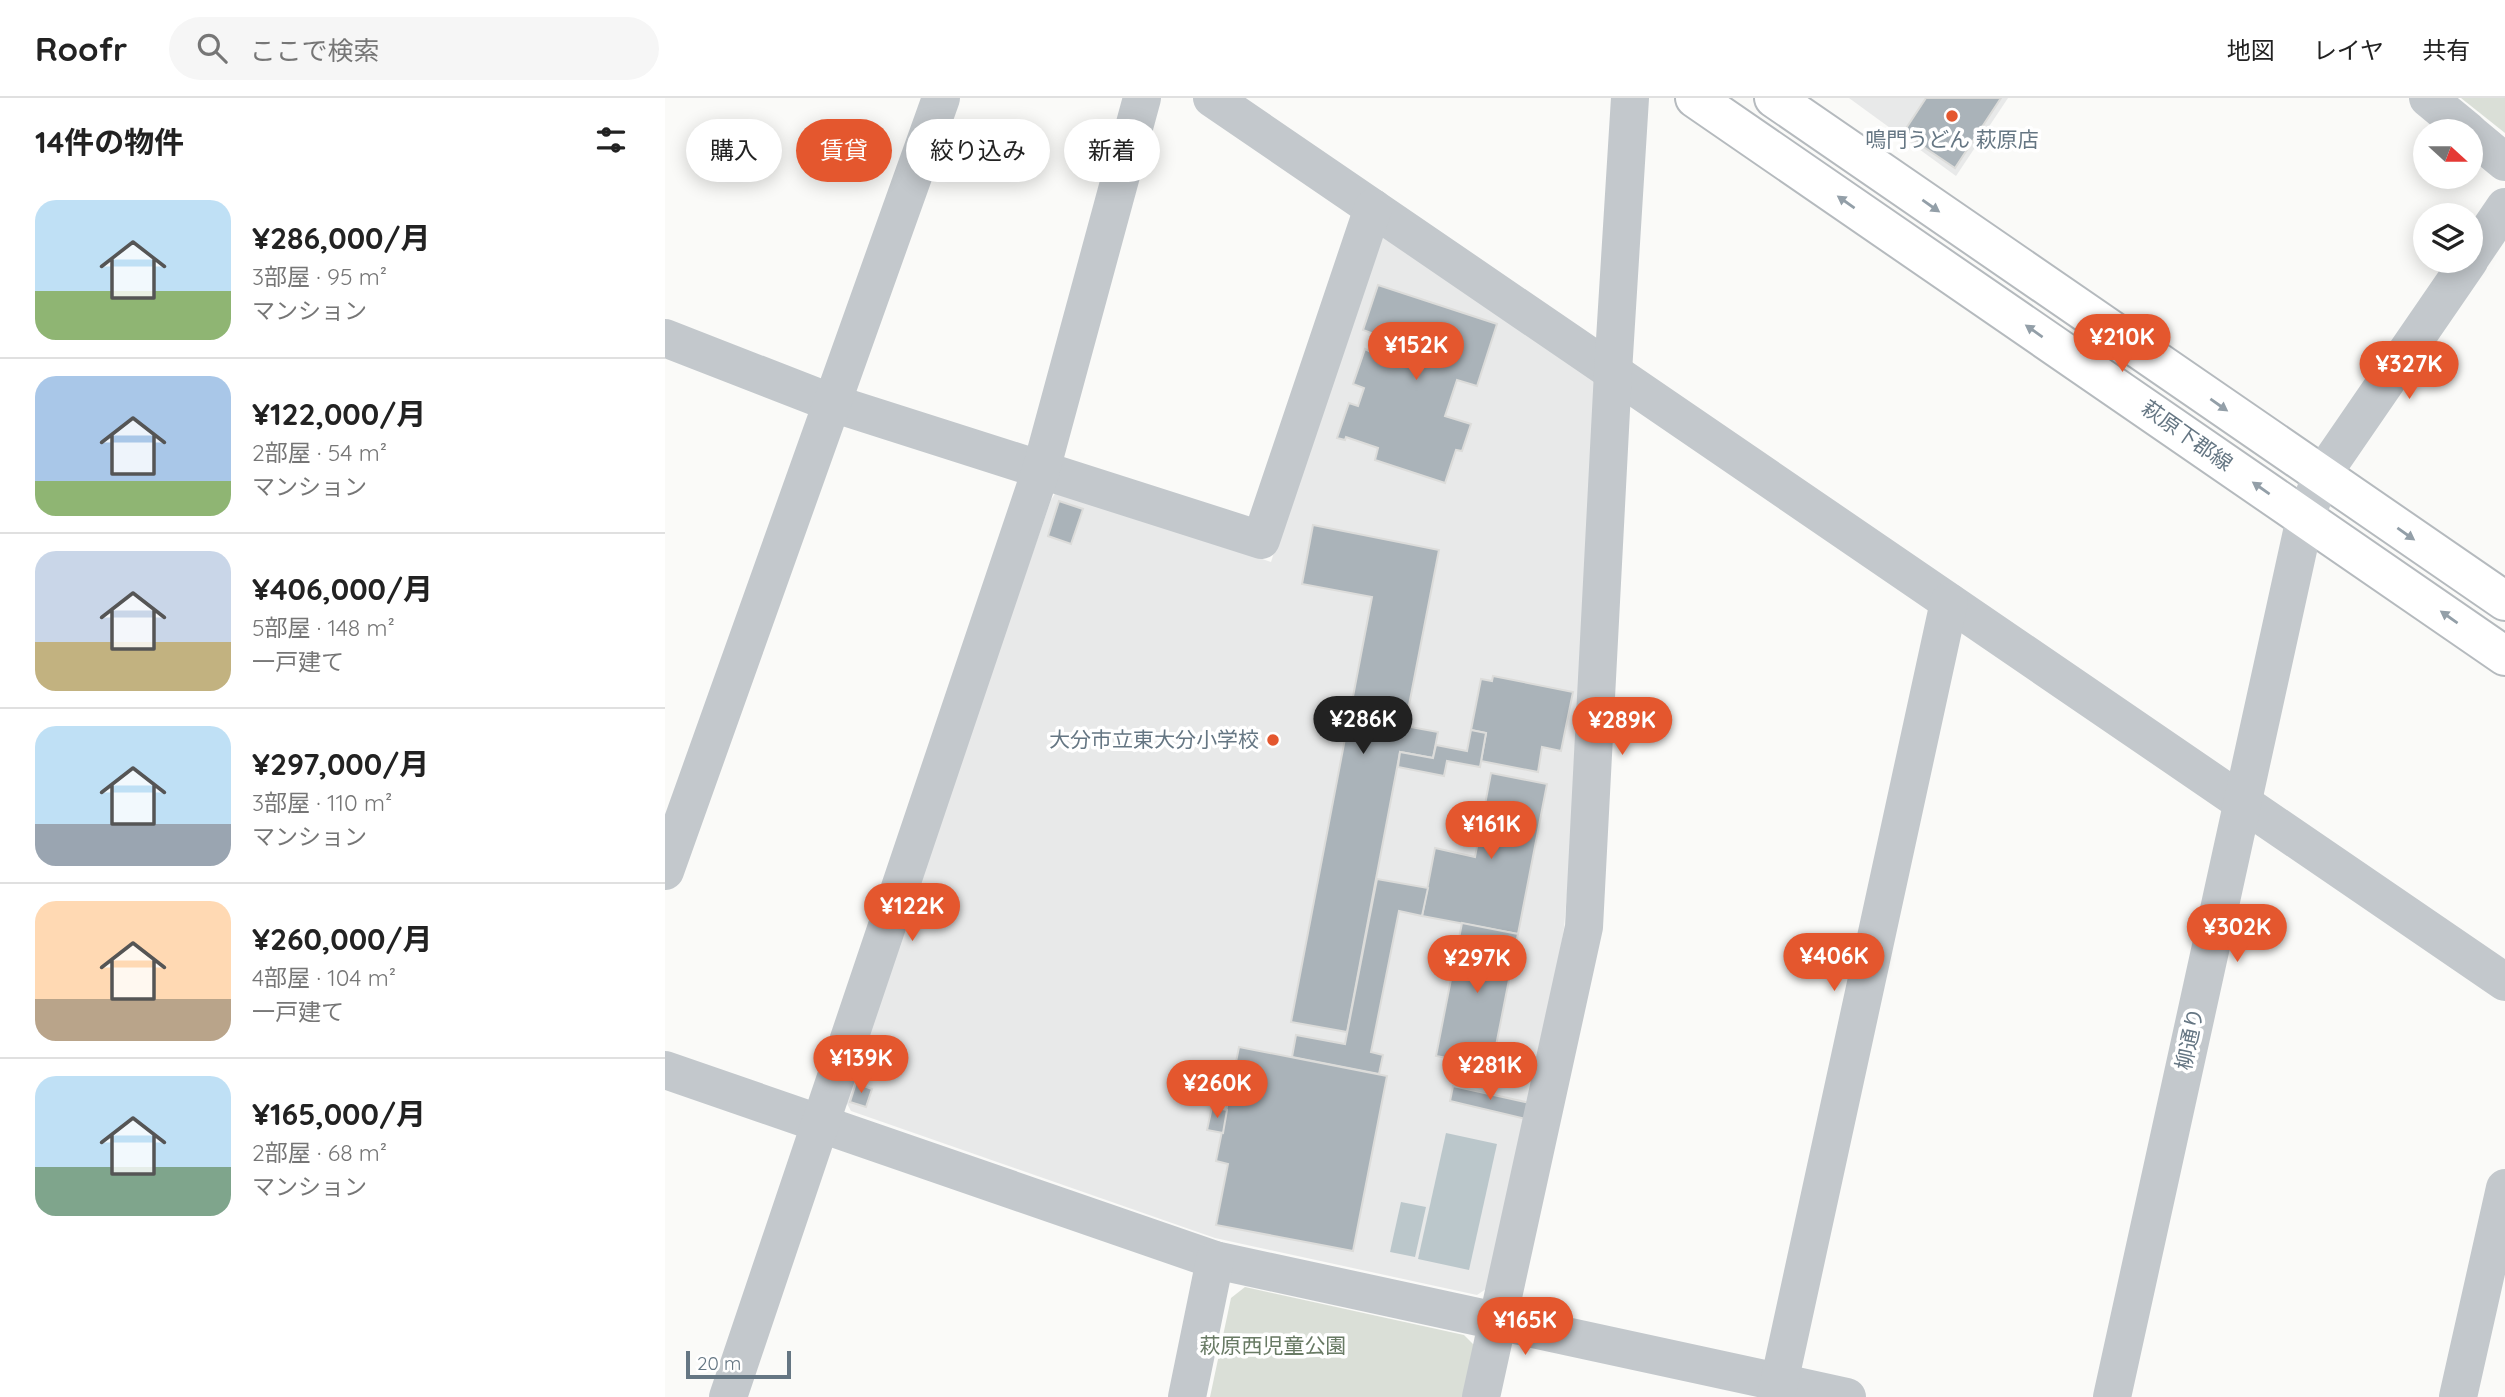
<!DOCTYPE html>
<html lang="ja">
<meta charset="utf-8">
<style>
body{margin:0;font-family:Quicksand,"Noto Sans JP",sans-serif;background:#f6f6f6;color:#222;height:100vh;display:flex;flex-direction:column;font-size:26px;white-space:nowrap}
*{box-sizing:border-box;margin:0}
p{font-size:23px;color:#767676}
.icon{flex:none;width:38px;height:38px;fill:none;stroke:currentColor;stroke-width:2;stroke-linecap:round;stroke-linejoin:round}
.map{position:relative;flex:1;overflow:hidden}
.details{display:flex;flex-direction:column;background:#fff;width:665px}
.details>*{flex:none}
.top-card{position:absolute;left:21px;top:21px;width:665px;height:63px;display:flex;gap:14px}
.needle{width:46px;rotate:111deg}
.controls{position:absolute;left:1748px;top:21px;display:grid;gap:14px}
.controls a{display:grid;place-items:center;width:70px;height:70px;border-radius:50%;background:#fff;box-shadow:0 4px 18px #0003;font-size:35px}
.scale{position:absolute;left:21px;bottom:18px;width:105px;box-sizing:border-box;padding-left:7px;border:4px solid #657683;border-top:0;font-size:19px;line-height:24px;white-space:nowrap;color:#657683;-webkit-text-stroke:5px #fff;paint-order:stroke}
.price{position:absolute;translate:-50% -60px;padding:0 16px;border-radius:24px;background:#e4572e;color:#fff;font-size:23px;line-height:46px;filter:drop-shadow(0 2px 4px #0008)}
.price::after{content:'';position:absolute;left:50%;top:42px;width:21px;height:16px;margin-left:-10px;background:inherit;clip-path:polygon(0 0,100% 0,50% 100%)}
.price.selected{background:#222;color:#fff}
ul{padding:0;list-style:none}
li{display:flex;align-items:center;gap:21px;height:175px;padding:0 35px}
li+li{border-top:2px solid #e0e0e0}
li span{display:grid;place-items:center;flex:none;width:196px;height:140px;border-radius:21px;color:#555}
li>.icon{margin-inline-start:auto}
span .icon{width:84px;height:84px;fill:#fffc;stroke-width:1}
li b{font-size:30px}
h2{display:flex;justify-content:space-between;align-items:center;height:84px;padding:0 35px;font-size:30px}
.chip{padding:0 24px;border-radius:32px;background:#fff;box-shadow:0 4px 18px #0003;font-size:24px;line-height:63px}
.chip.selected{background:#e4572e;color:#fff}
header{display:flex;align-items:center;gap:42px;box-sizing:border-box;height:98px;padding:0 35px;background:#fff;border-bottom:2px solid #e0e0e0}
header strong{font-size:33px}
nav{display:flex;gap:38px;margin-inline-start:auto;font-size:24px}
.search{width:490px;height:63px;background:#f6f6f6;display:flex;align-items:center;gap:18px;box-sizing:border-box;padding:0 24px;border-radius:38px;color:#767676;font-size:26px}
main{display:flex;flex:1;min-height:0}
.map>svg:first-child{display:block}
</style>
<header>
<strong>Roofr</strong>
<div class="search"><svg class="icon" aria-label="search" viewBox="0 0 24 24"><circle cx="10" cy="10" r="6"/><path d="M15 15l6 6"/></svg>ここで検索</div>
<nav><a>地図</a><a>レイヤ</a><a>共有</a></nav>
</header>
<main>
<section class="details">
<h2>14件の物件<svg class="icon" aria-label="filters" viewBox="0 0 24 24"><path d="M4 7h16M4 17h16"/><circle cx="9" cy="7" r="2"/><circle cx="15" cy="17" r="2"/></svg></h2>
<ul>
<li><span style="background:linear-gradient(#bfe0f5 65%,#8fb573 0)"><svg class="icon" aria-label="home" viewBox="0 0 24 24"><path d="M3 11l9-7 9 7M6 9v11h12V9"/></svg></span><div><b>¥286,000/月</b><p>3部屋 · 95 m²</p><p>マンション</p></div></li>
<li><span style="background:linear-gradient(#a9c7e8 75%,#8fb573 0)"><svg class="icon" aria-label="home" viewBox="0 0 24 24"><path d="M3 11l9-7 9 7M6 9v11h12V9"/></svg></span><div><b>¥122,000/月</b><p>2部屋 · 54 m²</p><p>マンション</p></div></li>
<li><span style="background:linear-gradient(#c9d6e8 65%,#c2b280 0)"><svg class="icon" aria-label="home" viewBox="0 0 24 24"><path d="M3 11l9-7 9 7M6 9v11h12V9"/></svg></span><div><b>¥406,000/月</b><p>5部屋 · 148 m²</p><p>一戸建て</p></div></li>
<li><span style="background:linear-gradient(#bfe0f5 70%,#9aa5b1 0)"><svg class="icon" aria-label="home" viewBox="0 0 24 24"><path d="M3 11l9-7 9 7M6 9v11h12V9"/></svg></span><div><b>¥297,000/月</b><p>3部屋 · 110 m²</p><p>マンション</p></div></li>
<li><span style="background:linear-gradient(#ffd9b3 70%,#b9a48a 0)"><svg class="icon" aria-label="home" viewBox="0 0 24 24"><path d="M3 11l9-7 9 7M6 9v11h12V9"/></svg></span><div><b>¥260,000/月</b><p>4部屋 · 104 m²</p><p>一戸建て</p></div></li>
<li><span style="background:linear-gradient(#bfe0f5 65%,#7fa58c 0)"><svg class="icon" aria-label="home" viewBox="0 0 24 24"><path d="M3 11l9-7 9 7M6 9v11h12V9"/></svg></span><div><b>¥165,000/月</b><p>2部屋 · 68 m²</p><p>マンション</p></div></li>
</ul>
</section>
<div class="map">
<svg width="1840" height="1299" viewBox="0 0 1840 1299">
<rect width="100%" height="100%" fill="#fafaf8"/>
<g fill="#e8e9e9">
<polygon points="1184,0 1343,0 1291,78"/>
<polygon points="719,135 927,275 933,290 907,741 899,830 886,906 827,1187 812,1197 550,1140 186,1013 179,1000 386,402 393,391 606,464 708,141"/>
</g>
<g fill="#dadfd7">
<polygon points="1796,0 1840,0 1840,35"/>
<polygon points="580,1189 799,1237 813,1251 802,1299 545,1299 566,1200"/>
</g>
<g fill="#bbc7cb">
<polygon points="781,1035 832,1046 804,1172 753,1161"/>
<polygon points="736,1104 761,1109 750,1159 725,1154"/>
</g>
<g fill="#aab3b9" stroke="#dcdcda" stroke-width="2">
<polygon points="1261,0 1336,0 1290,70 1238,35"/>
<polygon points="713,187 832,226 812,288 792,282 780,318 806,326 797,353 791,352 780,385 710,362 713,350 681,339 680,342 672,340 684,305 693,308 699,290 688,286 700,251 706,254 712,237 698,232"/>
<polygon points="394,403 418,411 406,446 383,438"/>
<polygon points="648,427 774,452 740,628 773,634 768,660 735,654 682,934 626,924 707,499 637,486"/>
<polygon points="828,578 908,594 896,653 877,649 873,674 816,663 821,635 806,632 816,581 827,583"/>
<polygon points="806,632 821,635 815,669 782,663 779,678 733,669 735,654 768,660 771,647 802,653"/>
<polygon points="826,675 882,686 853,836 757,818 770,750 810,759"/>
<polygon points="712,781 763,790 757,818 734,813 706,954 718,957 714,976 627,959 631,937 680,946"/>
<polygon points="797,825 853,836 827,968 771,958"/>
<polygon points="574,949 722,978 688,1153 551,1127 563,1066 551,1063"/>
<polygon points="191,985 207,991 201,1009 185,1004"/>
<polygon points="788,988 865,1005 861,1021 785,1003"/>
<polygon points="547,1009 562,1012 558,1035 542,1032"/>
</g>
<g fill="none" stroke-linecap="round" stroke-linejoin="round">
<defs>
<g id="major">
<polyline points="1030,0 1840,558"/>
<polyline points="1109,0 1840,503"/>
</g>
</defs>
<use href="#major" stroke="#b5babe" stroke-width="42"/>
<g stroke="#c3c8cc" stroke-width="38">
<polyline points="547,0 1840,884"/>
<polyline points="1763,0 1803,33"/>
<polyline points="1806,36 1840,64"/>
<polyline points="1806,159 1840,109"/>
<polyline points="0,240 167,305 596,442 708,110"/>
<polyline points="0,773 276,0"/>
<polyline points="0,972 550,1162 1182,1299"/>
<polyline points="63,1299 376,372 477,0"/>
<polyline points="522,1299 550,1162"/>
<polyline points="816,1299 919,829 948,274 965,0"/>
<polyline points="1111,1299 1284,504"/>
<polyline points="1447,1299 1640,420 1657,377 1804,163"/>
<polyline points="1793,1299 1840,1090"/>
</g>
<use href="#major" stroke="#fff" stroke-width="38"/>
</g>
<defs><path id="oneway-solid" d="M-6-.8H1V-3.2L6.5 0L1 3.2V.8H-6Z" transform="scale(1.75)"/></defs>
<g fill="#939fa8">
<use href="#oneway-solid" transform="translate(1181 104) rotate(-145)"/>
<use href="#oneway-solid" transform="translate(1266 108) rotate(35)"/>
<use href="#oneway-solid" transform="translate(1369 233) rotate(-145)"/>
<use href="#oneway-solid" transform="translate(1554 307) rotate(35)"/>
<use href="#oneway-solid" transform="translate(1596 390) rotate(-145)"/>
<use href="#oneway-solid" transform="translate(1741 436) rotate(35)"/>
<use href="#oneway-solid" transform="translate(1784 519) rotate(-145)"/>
</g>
<g fill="#e4572e" stroke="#fff" stroke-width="2.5">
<circle cx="1287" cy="18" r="7"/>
<circle cx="608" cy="642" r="7"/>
</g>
<g text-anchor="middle" stroke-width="7" stroke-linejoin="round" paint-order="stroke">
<g font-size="21" fill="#657683" stroke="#fff">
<text x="1287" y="49">鳴門うどん 萩原店</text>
<text x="594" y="649" text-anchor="end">大分市立東大分小学校</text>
</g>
<g font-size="21" fill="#657683" stroke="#fff">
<text transform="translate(1522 338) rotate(35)" y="7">萩原下郡線</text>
<text transform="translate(1525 941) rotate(-78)" y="7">柳通り</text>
</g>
<g font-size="21" fill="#687a64" stroke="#fff">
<text x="608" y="1255">萩原西児童公園</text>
</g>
</g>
</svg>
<div class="controls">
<a><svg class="needle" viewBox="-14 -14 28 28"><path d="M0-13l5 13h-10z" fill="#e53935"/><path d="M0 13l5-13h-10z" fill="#767676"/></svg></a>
<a><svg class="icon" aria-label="layers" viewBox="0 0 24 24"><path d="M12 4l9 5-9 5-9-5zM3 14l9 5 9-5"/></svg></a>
</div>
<div class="scale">20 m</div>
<b class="price" style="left:1457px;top:276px">¥210K</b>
<b class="price" style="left:751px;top:284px">¥152K</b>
<b class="price" style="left:1744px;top:303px">¥327K</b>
<b class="price selected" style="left:698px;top:658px">¥286K</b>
<b class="price" style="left:957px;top:659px">¥289K</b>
<b class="price" style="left:826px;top:763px">¥161K</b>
<b class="price" style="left:247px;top:845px">¥122K</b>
<b class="price" style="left:1572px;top:866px">¥302K</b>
<b class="price" style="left:1169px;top:895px">¥406K</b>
<b class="price" style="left:812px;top:897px">¥297K</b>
<b class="price" style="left:196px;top:997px">¥139K</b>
<b class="price" style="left:825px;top:1004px">¥281K</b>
<b class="price" style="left:552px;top:1022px">¥260K</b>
<b class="price" style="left:860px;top:1259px">¥165K</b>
<div class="top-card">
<a class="chip">購入</a>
<a class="chip selected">賃貸</a>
<a class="chip">絞り込み</a>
<a class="chip">新着</a>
</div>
</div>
</main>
